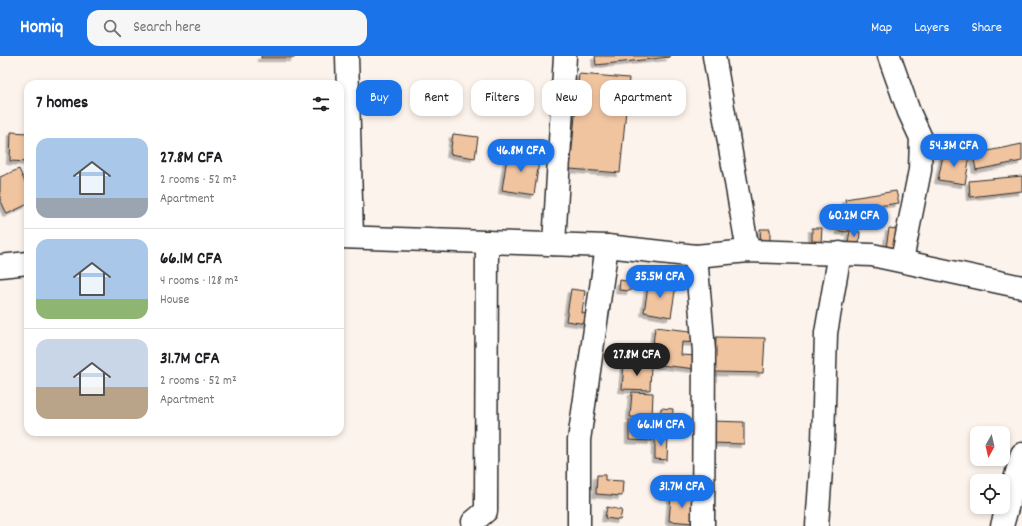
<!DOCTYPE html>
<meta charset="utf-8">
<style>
body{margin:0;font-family:Dekko,sans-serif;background:#f6f6f6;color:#202124;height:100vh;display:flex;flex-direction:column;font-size:15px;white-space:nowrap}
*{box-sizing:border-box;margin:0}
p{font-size:13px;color:#757577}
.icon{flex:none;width:22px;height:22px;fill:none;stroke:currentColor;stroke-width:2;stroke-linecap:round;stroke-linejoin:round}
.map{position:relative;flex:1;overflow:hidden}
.details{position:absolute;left:24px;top:24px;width:320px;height:356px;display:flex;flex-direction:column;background:#fff;border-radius:12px;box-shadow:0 2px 6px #0003}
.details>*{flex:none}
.guide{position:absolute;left:356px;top:24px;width:380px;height:36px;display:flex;gap:8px}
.needle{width:26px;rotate:188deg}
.buttons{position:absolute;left:970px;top:370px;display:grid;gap:8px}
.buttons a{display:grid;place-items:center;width:40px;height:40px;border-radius:8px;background:#fff;box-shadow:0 2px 6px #0003;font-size:20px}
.price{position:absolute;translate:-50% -34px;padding:0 9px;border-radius:14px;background:#1a73e8;color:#fff;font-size:13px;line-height:26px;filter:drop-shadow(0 1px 2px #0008)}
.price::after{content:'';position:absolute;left:50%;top:24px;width:12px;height:9px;margin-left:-6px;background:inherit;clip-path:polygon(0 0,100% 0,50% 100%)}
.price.on{background:#222;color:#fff}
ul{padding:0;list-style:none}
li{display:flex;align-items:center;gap:12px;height:100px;padding:0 12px}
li+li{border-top:1px solid #e0e0e0}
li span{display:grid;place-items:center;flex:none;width:112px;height:80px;border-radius:12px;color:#555}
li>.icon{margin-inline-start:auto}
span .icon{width:48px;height:48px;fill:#fffc;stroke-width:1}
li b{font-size:17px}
h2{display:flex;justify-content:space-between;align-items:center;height:48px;padding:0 12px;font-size:17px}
.pill{padding:0 14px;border-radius:12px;background:#fff;box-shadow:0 2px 6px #0003;font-size:14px;line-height:36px}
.pill.on{background:#1a73e8;color:#fff}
header{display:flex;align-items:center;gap:24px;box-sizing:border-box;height:56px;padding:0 20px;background:#1a73e8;color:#fff}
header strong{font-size:19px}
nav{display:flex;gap:22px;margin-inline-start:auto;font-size:14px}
.search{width:280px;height:36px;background:#f6f6f6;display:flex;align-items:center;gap:10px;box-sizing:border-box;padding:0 14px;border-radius:12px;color:#757577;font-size:15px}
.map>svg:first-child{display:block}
</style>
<header>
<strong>Homiq</strong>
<div class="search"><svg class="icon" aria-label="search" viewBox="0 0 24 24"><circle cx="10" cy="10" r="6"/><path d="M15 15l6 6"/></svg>Search here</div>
<nav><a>Map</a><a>Layers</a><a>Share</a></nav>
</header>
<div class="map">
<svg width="1022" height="470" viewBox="0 0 1022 470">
<defs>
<filter id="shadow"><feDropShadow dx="-3.5" dy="3.5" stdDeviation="0" flood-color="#0004"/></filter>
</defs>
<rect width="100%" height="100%" fill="#fcf3ec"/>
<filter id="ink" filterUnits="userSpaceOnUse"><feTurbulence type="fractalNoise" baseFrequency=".025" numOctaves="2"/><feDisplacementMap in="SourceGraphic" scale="8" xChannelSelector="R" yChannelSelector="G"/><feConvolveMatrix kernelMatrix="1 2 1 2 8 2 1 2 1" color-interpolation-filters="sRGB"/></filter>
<g filter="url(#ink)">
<g fill="#f1c4a0" stroke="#2b2b2b" filter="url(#shadow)">
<rect x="261" y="0" width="33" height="2"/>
<polygon points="595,0 670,0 670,1 596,9"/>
<polygon points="579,18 629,22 620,117 570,113"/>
<polygon points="11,76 28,77 28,106 10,105"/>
<polygon points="453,78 478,81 475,102 450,98"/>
<polygon points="1022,88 1022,105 976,114 973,98"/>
<polygon points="508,95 540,99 534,139 502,134"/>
<polygon points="944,95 970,99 965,128 938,124"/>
<polygon points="19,113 28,133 28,148 7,158 0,143 0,121"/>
<polygon points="1022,120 1022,135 970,141 969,125"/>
<polygon points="896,135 899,147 870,151 871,156 848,160 845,143"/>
<polygon points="842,160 850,162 848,176 839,175"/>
<polygon points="812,172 822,172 821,187 812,187"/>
<polygon points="889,172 902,174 899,194 886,192"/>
<polygon points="760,173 770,173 770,187 761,187"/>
<polygon points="850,174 860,176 859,189 848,187"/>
<polygon points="620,224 631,226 630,235 619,234"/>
<polygon points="649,225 676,229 671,261 644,256"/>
<polygon points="571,233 585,235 582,257 595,259 594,269 566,265"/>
<polygon points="655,271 699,276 698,287 682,286 681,299 697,300 696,313 651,308"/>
<polygon points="716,281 765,282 763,317 715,316"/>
<polygon points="624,307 651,309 650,334 622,333"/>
<polygon points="632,336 653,337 652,362 630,361"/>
<polygon points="661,352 673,353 671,377 659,376"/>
<polygon points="629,364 653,365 652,385 629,384"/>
<polygon points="711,365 744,366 744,388 711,387"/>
<polygon points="655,379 668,379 667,404 655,403"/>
<polygon points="597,419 605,419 605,424 623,425 622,440 596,438"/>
<polygon points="671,439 695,441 693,467 669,465"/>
<polygon points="607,451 622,454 620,464 605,462"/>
</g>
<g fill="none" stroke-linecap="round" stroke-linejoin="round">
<defs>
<g id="minor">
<polyline points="347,0 352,181"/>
<polyline points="714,0 748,195"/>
<polyline points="889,0 909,56 921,82 920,114 902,204"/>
<polyline points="340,181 607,190 696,200 748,195 872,199 1022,231"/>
<polyline points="554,188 565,0"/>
<polyline points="696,200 704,295 703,470"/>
<polyline points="0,210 28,207"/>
<polyline points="473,466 486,455 487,186"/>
<polyline points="579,470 579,384 607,190"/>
<polyline points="817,470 823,386 826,277 840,197"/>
<polyline points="1002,470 1022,398"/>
</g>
</defs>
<use href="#minor" stroke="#2b2b2b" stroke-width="25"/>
<use href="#minor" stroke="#fff" stroke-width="22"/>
</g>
</g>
</svg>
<div class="buttons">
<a><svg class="needle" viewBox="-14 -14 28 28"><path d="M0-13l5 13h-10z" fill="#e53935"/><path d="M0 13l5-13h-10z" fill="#757577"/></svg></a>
<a><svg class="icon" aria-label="locate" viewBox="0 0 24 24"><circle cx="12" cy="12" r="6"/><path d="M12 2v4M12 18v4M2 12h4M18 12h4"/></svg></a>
</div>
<b class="price" style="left:954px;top:112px">54.3M CFA</b>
<b class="price" style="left:521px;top:117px">46.8M CFA</b>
<b class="price" style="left:854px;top:182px">60.2M CFA</b>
<b class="price" style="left:660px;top:243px">35.5M CFA</b>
<b class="price on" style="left:637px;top:321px">27.8M CFA</b>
<b class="price" style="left:661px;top:391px">66.1M CFA</b>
<b class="price" style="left:682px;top:453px">31.7M CFA</b>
<div class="guide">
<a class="pill on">Buy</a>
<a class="pill">Rent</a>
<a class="pill">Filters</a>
<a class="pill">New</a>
<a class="pill">Apartment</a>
</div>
<section class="details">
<h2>7 homes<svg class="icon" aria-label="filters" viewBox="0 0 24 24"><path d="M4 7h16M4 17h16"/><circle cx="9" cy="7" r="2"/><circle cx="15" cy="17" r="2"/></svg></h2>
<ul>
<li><span style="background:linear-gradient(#a9c7e8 75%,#9aa5b1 0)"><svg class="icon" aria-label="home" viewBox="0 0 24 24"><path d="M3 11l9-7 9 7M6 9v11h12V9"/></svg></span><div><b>27.8M CFA</b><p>2 rooms · 52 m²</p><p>Apartment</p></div></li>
<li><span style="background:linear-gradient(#a9c7e8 75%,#8fb573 0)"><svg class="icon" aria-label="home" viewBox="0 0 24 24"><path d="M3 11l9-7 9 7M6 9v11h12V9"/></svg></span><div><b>66.1M CFA</b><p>4 rooms · 128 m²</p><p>House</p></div></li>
<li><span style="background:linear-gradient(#c9d6e8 60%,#b9a48a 0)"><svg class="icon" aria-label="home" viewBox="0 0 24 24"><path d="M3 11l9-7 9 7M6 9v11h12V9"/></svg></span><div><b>31.7M CFA</b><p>2 rooms · 52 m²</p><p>Apartment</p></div></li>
</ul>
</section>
</div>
